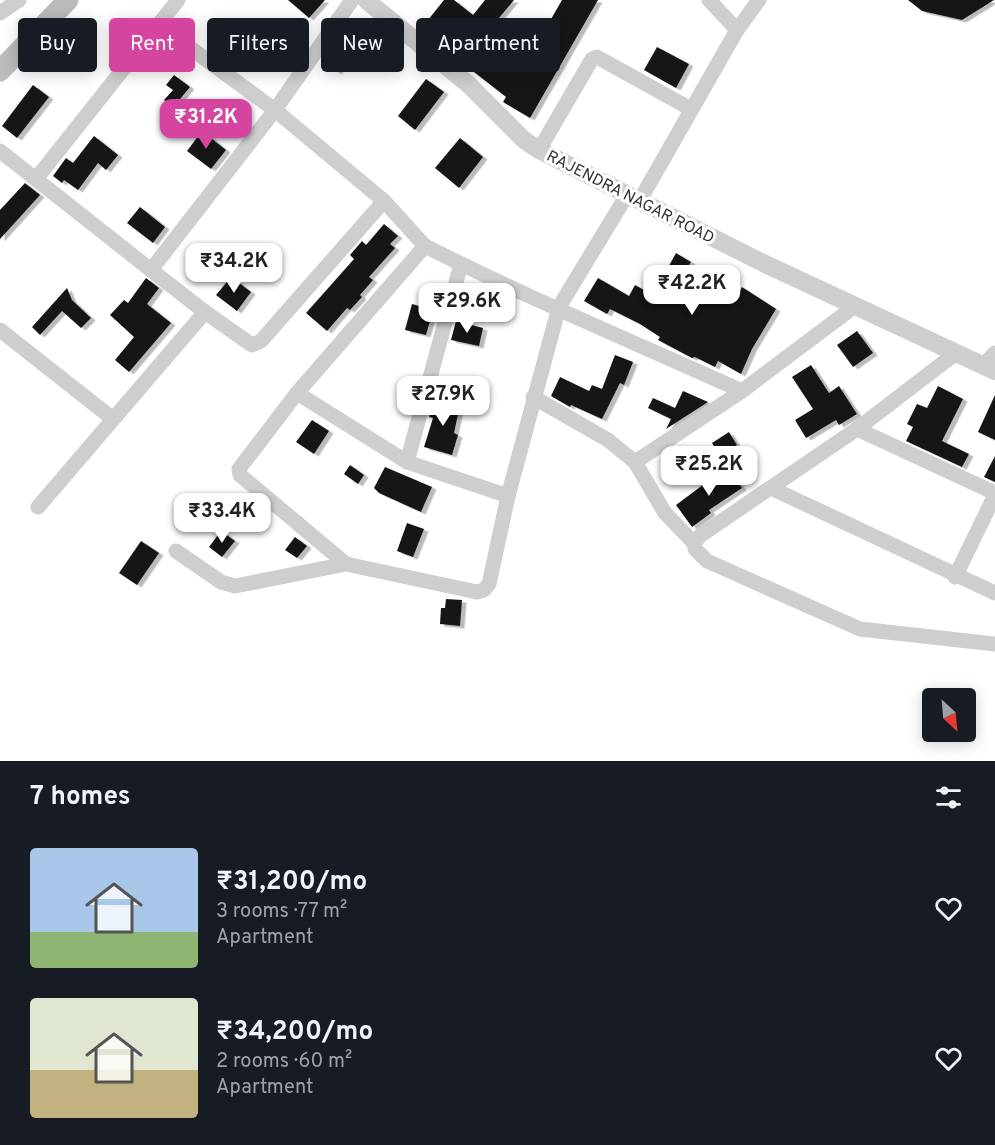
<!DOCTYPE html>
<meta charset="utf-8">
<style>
body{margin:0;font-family:Overpass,sans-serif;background:#242831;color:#f1f3f6;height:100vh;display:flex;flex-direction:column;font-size:22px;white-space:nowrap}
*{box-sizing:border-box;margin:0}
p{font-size:20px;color:#9ea1a6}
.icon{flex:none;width:33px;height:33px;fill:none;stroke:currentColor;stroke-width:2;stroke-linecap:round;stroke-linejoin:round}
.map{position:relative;height:761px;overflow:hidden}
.sheet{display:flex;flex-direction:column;background:#171b24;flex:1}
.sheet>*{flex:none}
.top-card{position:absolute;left:18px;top:18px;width:600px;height:54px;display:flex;gap:12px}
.needle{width:39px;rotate:154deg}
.tools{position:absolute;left:922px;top:688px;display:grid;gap:12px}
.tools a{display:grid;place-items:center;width:54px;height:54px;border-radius:6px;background:#171b24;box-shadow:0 3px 15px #0003;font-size:30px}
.price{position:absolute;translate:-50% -51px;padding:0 14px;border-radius:12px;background:#fff;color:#222;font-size:20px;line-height:39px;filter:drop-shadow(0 2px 3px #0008)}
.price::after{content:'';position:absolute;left:50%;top:36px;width:18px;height:14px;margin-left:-9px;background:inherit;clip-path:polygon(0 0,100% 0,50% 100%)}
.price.on{background:#d5459f;color:#fff}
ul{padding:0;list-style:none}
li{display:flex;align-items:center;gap:18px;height:150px;padding:0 30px}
li span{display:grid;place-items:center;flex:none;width:168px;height:120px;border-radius:6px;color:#555}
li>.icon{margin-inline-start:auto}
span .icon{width:72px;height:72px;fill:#fffc;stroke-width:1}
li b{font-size:26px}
h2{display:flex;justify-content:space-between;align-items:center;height:72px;padding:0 30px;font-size:26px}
.tag{padding:0 21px;border-radius:6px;background:#171b24;box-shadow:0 3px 15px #0003;font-size:21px;line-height:54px}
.tag.on{background:#d5459f;color:#fff}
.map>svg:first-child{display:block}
</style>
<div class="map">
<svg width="995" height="761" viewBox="0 0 995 761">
<defs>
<filter id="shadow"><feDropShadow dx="4.5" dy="2.5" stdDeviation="0" flood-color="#0004"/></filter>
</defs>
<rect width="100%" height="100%" fill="#fff"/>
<g fill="#181818" filter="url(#shadow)">
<polygon points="288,0 325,0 309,18"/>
<polygon points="444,0 454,0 473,15 485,0 514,0 494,24 531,54 562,0 598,0 530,118 503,102 506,97 420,30"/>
<polygon points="908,0 994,0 962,20 922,11"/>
<polygon points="348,25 364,37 337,72 322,61"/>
<polygon points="657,47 689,64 676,88 644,70"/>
<polygon points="174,75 190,87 180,99 186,104 180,112 164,100 173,90 166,85"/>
<polygon points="426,79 444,92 415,130 398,116"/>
<polygon points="33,85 49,97 17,138 2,126"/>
<polygon points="202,131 226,150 211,169 187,151"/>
<polygon points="94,136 118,155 106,170 98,163 78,190 64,180 62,183 53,176 66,158 73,163"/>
<polygon points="460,138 483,157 459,188 435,168"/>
<polygon points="25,183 40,195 0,239 0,210"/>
<polygon points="140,207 165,227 153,243 127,223"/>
<polygon points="384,224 398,236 390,244 395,248 369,277 373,280 360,295 362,297 350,310 347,308 327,331 306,313 354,259 350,255 362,241 366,245"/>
<polygon points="676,253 691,262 682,276 710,293 718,279 740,291 742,287 776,309 752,349 741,374 718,361 715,367 695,357 692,358 658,340 660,337 640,324 610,309 607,314 584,301 598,278 629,296 635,285 653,295"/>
<polygon points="231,277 251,292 237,311 216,295"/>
<polygon points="146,278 159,288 147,304 171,323 129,372 115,360 134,337 110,315 124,300 128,303"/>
<polygon points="67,288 72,300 91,318 81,328 62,311 40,335 32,327"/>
<polygon points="412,304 433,310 426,335 405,330"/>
<polygon points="456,321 483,328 479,346 451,340"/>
<polygon points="857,331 873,353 853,367 837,345"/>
<polygon points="615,355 633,362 624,385 620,383 602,419 571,405 570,407 551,396 560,377 589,391 592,385 602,389"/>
<polygon points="811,365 829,393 839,386 857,414 839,425 836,420 806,438 795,420 813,409 792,377"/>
<polygon points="938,386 963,399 942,441 969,454 962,467 906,441 913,427 907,424 917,404 927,408"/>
<polygon points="683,391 708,402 666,429 671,419 648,408 653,398 675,408"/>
<polygon points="995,395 995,440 978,432"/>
<polygon points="434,399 460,405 454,433 458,435 452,455 424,447 433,418 429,417"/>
<polygon points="312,420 329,431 314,454 296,442"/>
<polygon points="729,432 737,445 720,456 712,443"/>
<polygon points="995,456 995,482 984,477"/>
<polygon points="350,465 364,475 358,484 344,474"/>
<polygon points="385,467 432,487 421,512 379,493 374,488"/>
<polygon points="727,467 742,488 709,510 711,513 692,527 676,505"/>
<polygon points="407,523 424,529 413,557 397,551"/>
<polygon points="221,531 235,541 222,557 209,547"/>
<polygon points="295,537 307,546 297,558 285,550"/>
<polygon points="141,541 159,553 137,585 119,573"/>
<polygon points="446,599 462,600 460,626 440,624 441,608 445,608"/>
</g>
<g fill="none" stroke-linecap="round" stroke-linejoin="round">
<g stroke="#cecece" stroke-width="15">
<polyline points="0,13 19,0"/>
<polyline points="159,25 275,110 384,201 425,246"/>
<polyline points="737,30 759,0"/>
<polyline points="539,150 592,59 597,57 691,109"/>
<polyline points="0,151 151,270"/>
<polyline points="36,179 178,0"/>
<path d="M 627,195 L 559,307 L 508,496 L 489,584 L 484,590 L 477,592 L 346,564 L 240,475 L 239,469 L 297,393 L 425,246 C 528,298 636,343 742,391"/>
<polyline points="640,200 737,30 709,0"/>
<polyline points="205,312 252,345 261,341 384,201"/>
<polyline points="0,330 113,419"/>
<polyline points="983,365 995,353"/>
<polyline points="297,393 407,462 508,496"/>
<polyline points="533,397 608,440 635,462 665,513 694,543 695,549 707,561 860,629 995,644"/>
<polyline points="857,429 956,353"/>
<polyline points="407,462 461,264"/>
<polyline points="635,462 742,391 855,306"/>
<polyline points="771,488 995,593"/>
<polyline points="38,507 205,312 151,270 275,110 352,0"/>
<polyline points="694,543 701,535 857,429 995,493"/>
<polyline points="176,551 221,582 235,586 346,564"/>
<polyline points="955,577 995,495"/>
</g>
<polyline stroke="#cecece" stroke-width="18" points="366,0 468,84 524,140 539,150 763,263 995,371"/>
<polyline stroke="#bbb" stroke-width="21" points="0,71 68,0"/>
</g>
<g text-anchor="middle" stroke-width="6" stroke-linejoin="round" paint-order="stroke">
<g font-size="16" fill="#313131" stroke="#fff">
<text transform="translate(631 196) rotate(27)" y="6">RAJENDRA NAGAR ROAD</text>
</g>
</g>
</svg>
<div class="tools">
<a><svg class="needle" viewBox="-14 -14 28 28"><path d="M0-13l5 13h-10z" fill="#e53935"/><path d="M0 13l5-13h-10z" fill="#9ea1a6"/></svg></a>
</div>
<b class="price on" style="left:206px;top:150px">₹31.2K</b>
<b class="price" style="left:234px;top:294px">₹34.2K</b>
<b class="price" style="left:692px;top:316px">₹42.2K</b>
<b class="price" style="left:467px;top:334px">₹29.6K</b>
<b class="price" style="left:443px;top:427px">₹27.9K</b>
<b class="price" style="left:709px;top:497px">₹25.2K</b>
<b class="price" style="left:222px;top:544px">₹33.4K</b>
<div class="top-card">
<a class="tag">Buy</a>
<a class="tag on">Rent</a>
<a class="tag">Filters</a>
<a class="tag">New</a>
<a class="tag">Apartment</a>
</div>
</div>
<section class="sheet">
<h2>7 homes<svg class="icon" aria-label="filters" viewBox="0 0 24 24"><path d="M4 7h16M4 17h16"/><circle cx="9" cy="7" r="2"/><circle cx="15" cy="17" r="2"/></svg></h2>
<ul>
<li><span style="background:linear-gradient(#a9c7e8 70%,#8fb573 0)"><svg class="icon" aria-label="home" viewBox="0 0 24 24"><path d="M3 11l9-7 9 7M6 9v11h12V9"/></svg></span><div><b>₹31,200/mo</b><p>3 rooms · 77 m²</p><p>Apartment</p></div><svg class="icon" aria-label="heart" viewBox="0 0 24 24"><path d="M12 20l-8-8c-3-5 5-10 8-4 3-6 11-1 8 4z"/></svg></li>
<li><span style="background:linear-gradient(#dfe7d0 60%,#c2b280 0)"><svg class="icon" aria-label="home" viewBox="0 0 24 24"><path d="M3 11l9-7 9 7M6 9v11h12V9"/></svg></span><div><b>₹34,200/mo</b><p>2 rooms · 60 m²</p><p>Apartment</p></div><svg class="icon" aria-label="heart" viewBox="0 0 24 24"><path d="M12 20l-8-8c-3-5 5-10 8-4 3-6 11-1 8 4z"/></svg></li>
</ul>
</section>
